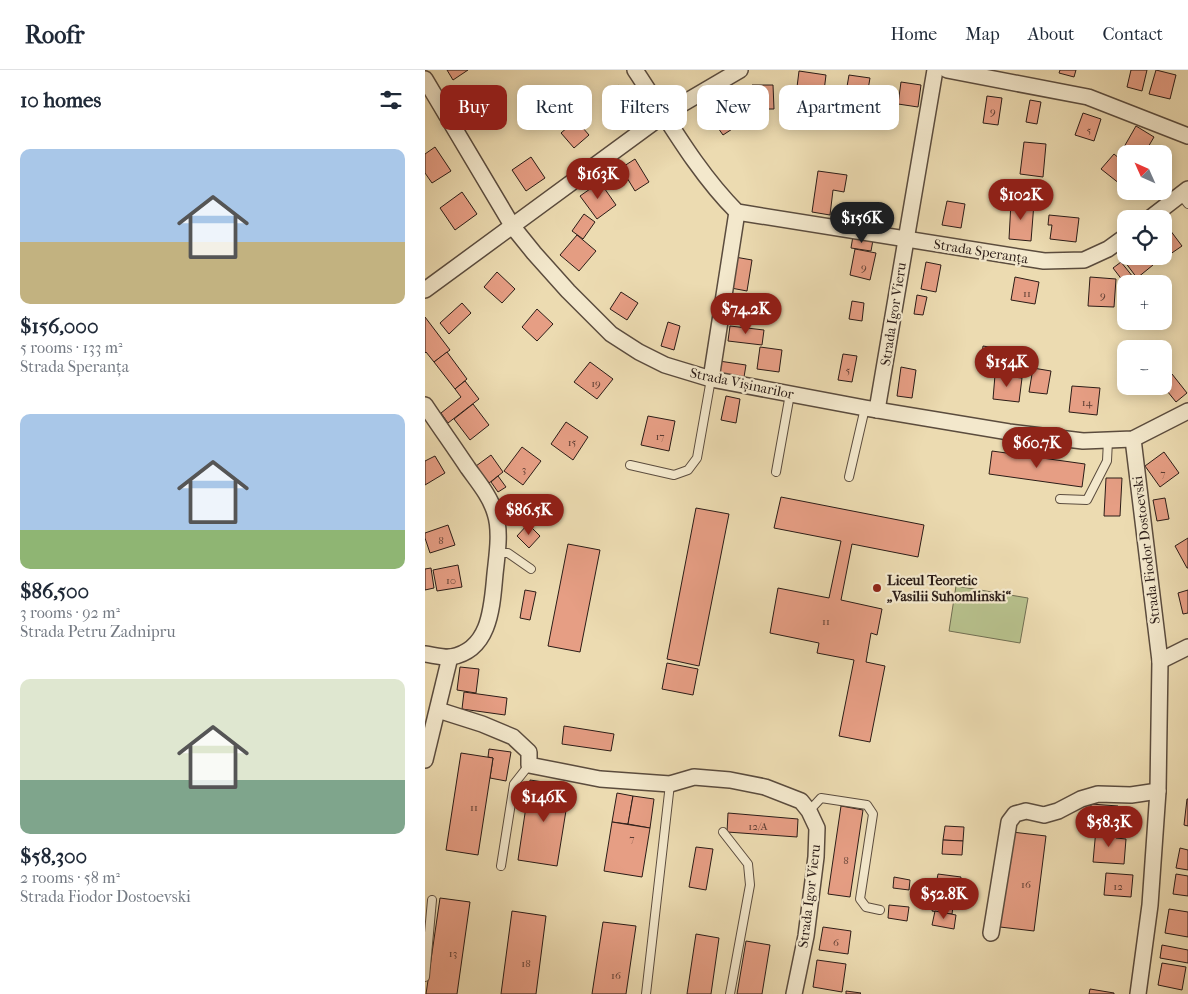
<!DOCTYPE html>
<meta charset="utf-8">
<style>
body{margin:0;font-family:"IM FELL French Canon",serif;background:#f6f6f7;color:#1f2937;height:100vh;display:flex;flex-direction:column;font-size:19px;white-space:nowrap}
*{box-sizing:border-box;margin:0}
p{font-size:16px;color:#747a83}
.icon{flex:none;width:28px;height:28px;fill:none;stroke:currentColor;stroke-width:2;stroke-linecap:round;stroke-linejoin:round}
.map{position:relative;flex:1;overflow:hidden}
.panel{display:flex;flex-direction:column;background:#fff;width:425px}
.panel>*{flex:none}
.guide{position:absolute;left:15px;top:15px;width:475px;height:45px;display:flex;gap:10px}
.needle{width:32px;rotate:315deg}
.controls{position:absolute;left:692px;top:75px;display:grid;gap:10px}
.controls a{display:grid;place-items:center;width:55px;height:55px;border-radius:10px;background:#fff;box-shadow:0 2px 12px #0003;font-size:25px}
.price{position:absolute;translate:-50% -42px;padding:0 11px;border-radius:18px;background:#8f2418;color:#fff;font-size:16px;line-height:32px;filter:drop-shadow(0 1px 2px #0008)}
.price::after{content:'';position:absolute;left:50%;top:30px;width:15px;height:11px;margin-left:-8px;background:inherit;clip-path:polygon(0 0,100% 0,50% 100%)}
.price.current{background:#222;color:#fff}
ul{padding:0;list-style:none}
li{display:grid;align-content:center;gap:10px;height:265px;padding:0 20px}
li span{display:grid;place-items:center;height:155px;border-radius:10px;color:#555}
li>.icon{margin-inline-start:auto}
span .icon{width:90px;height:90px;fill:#fffc;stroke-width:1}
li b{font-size:21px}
h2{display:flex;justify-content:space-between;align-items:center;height:60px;padding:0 20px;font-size:21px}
.tag{padding:0 18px;border-radius:10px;background:#fff;box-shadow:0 2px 12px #0003;font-size:18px;line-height:45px}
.tag.current{background:#8f2418;color:#fff}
header{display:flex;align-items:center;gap:30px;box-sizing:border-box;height:70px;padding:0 25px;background:#fff;border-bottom:1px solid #e0e1e3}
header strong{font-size:24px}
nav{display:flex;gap:28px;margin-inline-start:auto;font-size:18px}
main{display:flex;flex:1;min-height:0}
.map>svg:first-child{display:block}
</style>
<header>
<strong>Roofr</strong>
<nav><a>Home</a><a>Map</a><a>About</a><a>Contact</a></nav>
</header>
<main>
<section class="panel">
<h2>10 homes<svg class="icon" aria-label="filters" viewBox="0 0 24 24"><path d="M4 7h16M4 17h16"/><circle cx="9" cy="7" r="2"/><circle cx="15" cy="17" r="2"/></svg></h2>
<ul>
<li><span style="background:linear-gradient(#a9c7e8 60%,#c2b280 0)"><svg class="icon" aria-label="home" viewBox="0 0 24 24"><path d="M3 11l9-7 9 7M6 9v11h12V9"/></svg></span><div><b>$156,000</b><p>5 rooms · 133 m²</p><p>Strada Speranța</p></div></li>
<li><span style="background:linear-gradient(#a9c7e8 75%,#8fb573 0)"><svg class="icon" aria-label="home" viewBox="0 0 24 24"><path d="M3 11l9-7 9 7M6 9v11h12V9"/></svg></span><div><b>$86,500</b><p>3 rooms · 92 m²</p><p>Strada Petru Zadnipru</p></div></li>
<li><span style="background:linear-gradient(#dfe7d0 65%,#7fa58c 0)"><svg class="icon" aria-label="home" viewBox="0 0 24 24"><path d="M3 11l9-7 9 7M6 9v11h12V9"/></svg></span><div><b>$58,300</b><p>2 rooms · 58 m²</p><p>Strada Fiodor Dostoevski</p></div></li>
</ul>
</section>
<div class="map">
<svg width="763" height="924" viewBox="0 0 763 924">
<rect width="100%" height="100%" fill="#ecdbb1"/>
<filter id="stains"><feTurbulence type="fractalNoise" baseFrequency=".004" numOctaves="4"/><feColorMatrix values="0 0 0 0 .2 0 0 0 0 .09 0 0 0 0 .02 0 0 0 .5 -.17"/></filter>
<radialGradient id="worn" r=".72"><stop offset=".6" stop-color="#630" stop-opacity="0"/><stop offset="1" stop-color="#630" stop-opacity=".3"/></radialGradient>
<polygon fill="#b7c08c" stroke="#716e52" points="531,516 603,528 595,573 524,561"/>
<g fill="#e69e84" stroke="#2b1c17">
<polygon points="22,0 43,0 28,10"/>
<polygon points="635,0 651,0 649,7 634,3"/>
<polygon points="706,0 722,0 717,21 702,17"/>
<polygon points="731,0 751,5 745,29 724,24"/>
<polygon points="374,1 401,5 398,29 371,25"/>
<polygon points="424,5 445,8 440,37 419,34"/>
<polygon points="476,12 496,15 493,37 473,34"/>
<polygon points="194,15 208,31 191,45 178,29"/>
<polygon points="327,15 348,15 349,39 327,39"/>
<polygon points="562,26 577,28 573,55 558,53"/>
<polygon points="307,29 321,50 298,65 284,45"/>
<polygon points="605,30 616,32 612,54 601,52"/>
<polygon points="658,43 676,49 669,71 650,65"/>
<polygon points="151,50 164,65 149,78 136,63"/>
<polygon points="711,56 729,67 719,84 710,84 699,77"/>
<polygon points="599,72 621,74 618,107 595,104"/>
<polygon points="10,77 26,101 7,113 0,103 0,84"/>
<polygon points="689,84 701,94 701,106 695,114 676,99"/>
<polygon points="106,87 120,108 101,121 87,100"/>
<polygon points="210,89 224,112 210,121 196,98"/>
<polygon points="393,101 422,105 419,122 408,120 405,145 387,142"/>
<polygon points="175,112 191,135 172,149 155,126"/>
<polygon points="37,122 52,144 30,160 15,138"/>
<polygon points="522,131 540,134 536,158 517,155"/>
<polygon points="586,132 609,133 606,171 584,169"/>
<polygon points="159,144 170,152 158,169 147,161"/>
<polygon points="624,145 654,148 651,172 625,169 627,155 623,155"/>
<polygon points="742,156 757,176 738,189 736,186 739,186 739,158"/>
<polygon points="152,165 171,181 154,201 135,185"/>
<polygon points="428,166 448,170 446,181 426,178"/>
<polygon points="430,179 451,183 445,210 425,205"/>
<polygon points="701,185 701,186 721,186 728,195 712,208 697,188"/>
<polygon points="310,187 327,190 322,221 306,218"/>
<polygon points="501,192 516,195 511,222 496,219"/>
<polygon points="696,192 712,212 710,214 701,215 688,198"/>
<polygon points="72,202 90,219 77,233 59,217"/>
<polygon points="590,207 614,212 610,234 586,230"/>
<polygon points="665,207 691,209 689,237 663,236"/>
<polygon points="196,222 213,233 202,250 185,239"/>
<polygon points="492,225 502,227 498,245 489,244"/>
<polygon points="312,228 338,233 334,253 308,248"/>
<polygon points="427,231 439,233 437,251 424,249"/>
<polygon points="37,233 46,243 24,264 15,253"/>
<polygon points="112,239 128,254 112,271 97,257"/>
<polygon points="0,247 25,280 9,292 1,282 0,283"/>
<polygon points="243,252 255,256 249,280 236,276"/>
<polygon points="305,256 339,260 337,275 303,271"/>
<polygon points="558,276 570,278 567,303 555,302"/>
<polygon points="335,277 357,280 354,302 332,299"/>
<polygon points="22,282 42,309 30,319 9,292"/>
<polygon points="418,284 432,286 427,312 413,310"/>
<polygon points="294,291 321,295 319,307 293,303"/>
<polygon points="165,292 188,309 172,329 149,312"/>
<polygon points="476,297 491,300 487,328 472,326"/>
<polygon points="608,298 626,301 622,324 604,322"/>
<polygon points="747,304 762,323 751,332 738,316 739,311"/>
<polygon points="570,305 597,308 594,332 568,329"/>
<polygon points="40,311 54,329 23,353 16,343 36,327 30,319"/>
<polygon points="647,316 675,318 672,345 644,342"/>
<polygon points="301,326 315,329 311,353 296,350"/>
<polygon points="48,334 64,355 45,370 29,349"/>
<polygon points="223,346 250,351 244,381 216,375"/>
<polygon points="141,352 163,367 148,390 126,374"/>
<polygon points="97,377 116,391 98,415 79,401"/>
<polygon points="567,381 660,394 657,417 564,404"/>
<polygon points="739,382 754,403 735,417 720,396"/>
<polygon points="66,385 78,402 64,413 51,396"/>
<polygon points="10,386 20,403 0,415 0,391"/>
<polygon points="73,406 81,417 73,422 66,412"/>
<polygon points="681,408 697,408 695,446 679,446"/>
<polygon points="356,427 499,455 493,487 427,474 416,530 457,539 452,565 446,563 441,592 460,596 445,672 414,666 429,590 392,583 394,573 345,563 353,518 404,528 416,471 349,458"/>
<polygon points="740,428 744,449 732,451 728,430"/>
<polygon points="271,438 304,444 274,596 242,589"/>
<polygon points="103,454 115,466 104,478 92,466"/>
<polygon points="23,455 30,475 5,483 0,468 0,463"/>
<polygon points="763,468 763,498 762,498 750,476"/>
<polygon points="143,474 175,480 155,582 123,576"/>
<polygon points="33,495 37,517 12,521 8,500"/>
<polygon points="6,498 9,518 0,520 0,499"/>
<polygon points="100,520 111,522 105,550 95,548"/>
<polygon points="763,520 763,543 758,544 753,523"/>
<polygon points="242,593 273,599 268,625 237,619"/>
<polygon points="35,597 54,599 51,623 32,620"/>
<polygon points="39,622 82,628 80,645 37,639"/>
<polygon points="139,656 189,664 186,681 137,674"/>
<polygon points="64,679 86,682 81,711 65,708 68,688 63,687"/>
<polygon points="36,683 68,688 53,785 21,780"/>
<polygon points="105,710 145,716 132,796 93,790"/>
<polygon points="192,723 208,726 203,754 187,752"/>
<polygon points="208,726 229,729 225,758 203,754"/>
<polygon points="762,729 763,729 763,756 759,755"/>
<polygon points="666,734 693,736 692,750 665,748"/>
<polygon points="416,736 438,740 425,827 403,824"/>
<polygon points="303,743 373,749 372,767 302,762"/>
<polygon points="187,752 225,758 217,807 179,801"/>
<polygon points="520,756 539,757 538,771 518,770"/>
<polygon points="671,759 691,761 691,768 701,769 699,794 668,792"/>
<polygon points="587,762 621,766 609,861 575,857"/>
<polygon points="518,770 538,771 537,785 517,784"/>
<polygon points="271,777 288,779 281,820 264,817"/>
<polygon points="755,778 763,780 763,800 751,798"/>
<polygon points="681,803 708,805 706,827 679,825"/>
<polygon points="513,804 536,807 534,819 511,815"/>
<polygon points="751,804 763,806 763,826 748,824"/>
<polygon points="469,807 485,810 484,820 468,818"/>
<polygon points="511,815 531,818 529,830 509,827"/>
<polygon points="509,827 529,830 527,844 507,841"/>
<polygon points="15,828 45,832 32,924 1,924"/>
<polygon points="464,835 484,837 482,851 463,848"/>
<polygon points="744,839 763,842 763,867 740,863"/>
<polygon points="87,841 121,846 111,924 76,924"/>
<polygon points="510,841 531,845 529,859 507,855"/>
<polygon points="178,852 211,856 201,924 167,924"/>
<polygon points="398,857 426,861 423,884 394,880"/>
<polygon points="271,864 294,868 286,924 262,924"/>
<polygon points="321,871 345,875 337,924 312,924"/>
<polygon points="737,875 763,880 763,893 735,888"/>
<polygon points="392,890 421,894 417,922 388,917"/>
<polygon points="737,893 761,897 757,920 733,915"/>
<polygon points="665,919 689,923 689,924 664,924"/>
<polygon points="421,921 436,923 435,924 421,924"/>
</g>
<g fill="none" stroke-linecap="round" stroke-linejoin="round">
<defs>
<g id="lane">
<polyline points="756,125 763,134"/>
<polyline points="205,395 249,405 263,400 272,388 286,309"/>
<polyline points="351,402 365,324"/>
<polyline points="424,407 440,338"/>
<polyline points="635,429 662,430 682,391 683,370"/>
<polyline points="72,483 83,483 106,499"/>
<polyline points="384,741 396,728 442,735 448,744 435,829 441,837 455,840"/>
<polyline points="298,762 323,794 325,815 305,924"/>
<polyline points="76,796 89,714 104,695"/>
<polyline points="0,907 7,830"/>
<polyline points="221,924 245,714"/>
</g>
<g id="street">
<path d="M 210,0 C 242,48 271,101 312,142 L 619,191 L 659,190 L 683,179 L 701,166"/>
<polyline points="522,0 663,27 763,66"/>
<polyline points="0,9 88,157 109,183 143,221 186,264 214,282 240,295 286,309 440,338 584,362 658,371 708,369 763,341"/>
<polyline points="724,149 763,119"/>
<polyline points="0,220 240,44 315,0"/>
<polyline points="286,309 312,142"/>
<path d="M 0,335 C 14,356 29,377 43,398 C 53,412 65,426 70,443 C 76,461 72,485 70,504 C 67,535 66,580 26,587 C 19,588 8,585 0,584"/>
<polyline points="452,340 510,0"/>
<polyline points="708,369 735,591 733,721 725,835 713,924"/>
<polyline points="735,591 763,577"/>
<polyline points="13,640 57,654 88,667 104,682 104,695 175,709 245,714 269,707 305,710 340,717 376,731 384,741 392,758 391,787 381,866 369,924"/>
<polyline points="0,690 25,587"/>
<polyline points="566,863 584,752 590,744 601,741 619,745 633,741 656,729 673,724 706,725 733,721"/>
</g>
</defs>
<use href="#lane" stroke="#5b4c3e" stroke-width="10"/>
<use href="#street" stroke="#5b4c3e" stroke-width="18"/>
<use href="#lane" stroke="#f3e8cc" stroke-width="8"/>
<use href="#street" stroke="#f3e8cc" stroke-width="15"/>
</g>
<circle fill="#8f2418" stroke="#f3e8cc" stroke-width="2" cx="452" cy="518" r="5"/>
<g text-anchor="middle" stroke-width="4.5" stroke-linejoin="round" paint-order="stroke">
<g font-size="11" fill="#5a3c32">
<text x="568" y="45">9</text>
<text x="664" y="64">5</text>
<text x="439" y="201">9</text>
<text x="602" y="227">11</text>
<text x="678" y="229">9</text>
<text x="423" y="304">5</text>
<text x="171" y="317">19</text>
<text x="662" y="336">14</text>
<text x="235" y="370">17</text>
<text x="147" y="376">15</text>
<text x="99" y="403">3</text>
<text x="738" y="407">7</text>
<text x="16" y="474">8</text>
<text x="26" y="514">10</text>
<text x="401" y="555">11</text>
<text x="49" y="741">11</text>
<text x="333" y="760">12/A</text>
<text x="207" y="772">7</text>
<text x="421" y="794">8</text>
<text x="601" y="818">16</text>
<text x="693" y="820">12</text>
<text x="411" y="876">6</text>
<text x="28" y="887">13</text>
<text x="101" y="897">18</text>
<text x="191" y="909">16</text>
</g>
<g font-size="14" fill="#2b1c17" stroke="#f3e8cc">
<text transform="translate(556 181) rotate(9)" y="5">Strada Speranța</text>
<text transform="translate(468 244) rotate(-81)" y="5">Strada Igor Vieru</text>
<text transform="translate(317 313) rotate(12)" y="5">Strada Vișinarilor</text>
<text transform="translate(721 480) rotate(-97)" y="5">Strada Fiodor Dostoevski</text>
<text transform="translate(384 826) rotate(-83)" y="5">Strada Igor Vieru</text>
</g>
<g font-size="14" font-weight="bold" fill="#2b1c17" stroke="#f3e8cc" text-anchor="start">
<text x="462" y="515">Liceul Teoretic<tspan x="462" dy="16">„Vasilii Suhomlinski“</tspan></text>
</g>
</g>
<rect width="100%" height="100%" filter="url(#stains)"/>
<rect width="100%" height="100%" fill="url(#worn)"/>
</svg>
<div class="controls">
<a><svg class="needle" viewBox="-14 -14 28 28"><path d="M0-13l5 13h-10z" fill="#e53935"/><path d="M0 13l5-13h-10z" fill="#747a83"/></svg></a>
<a><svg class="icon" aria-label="locate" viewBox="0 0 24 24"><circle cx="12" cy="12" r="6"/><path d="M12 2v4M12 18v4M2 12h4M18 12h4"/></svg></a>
<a>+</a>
<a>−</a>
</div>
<b class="price" style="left:173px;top:130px">$163K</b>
<b class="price" style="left:596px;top:151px">$102K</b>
<b class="price current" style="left:437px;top:174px">$156K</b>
<b class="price" style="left:321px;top:265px">$74.2K</b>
<b class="price" style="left:582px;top:318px">$154K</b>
<b class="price" style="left:612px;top:399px">$60.7K</b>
<b class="price" style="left:104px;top:466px">$86.5K</b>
<b class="price" style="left:119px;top:753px">$146K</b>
<b class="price" style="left:684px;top:778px">$58.3K</b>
<b class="price" style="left:519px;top:850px">$52.8K</b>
<div class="guide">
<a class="tag current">Buy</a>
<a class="tag">Rent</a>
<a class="tag">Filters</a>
<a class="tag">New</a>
<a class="tag">Apartment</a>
</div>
</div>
</main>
